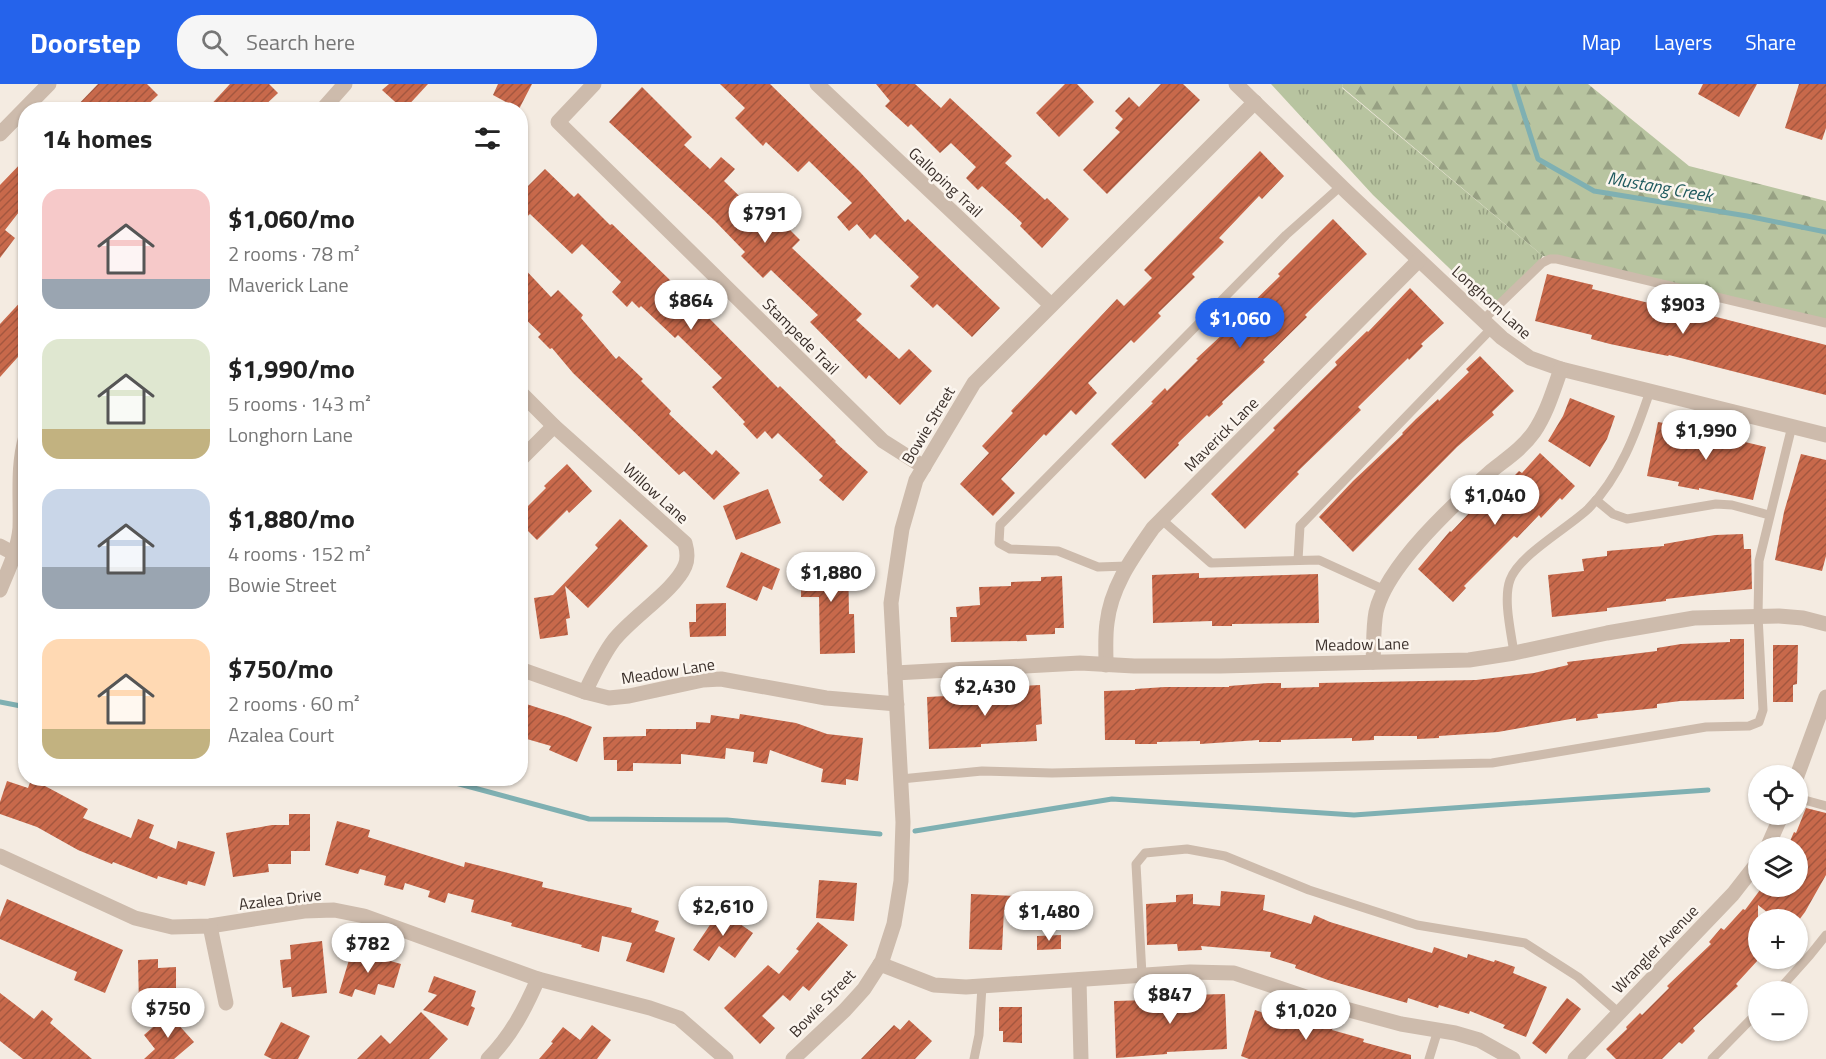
<!DOCTYPE html>
<meta charset="utf-8">
<style>
body{margin:0;font-family:"Titillium Web",sans-serif;background:#f6f6f6;color:#222;height:100vh;display:flex;flex-direction:column;font-size:22px;white-space:nowrap}
*{box-sizing:border-box;margin:0}
p{font-size:20px;color:#767676}
.icon{flex:none;width:33px;height:33px;fill:none;stroke:currentColor;stroke-width:2;stroke-linecap:round;stroke-linejoin:round}
.map{position:relative;flex:1;overflow:hidden}
.panel{position:absolute;left:18px;top:18px;width:510px;height:684px;display:flex;flex-direction:column;background:#fff;border-radius:24px;box-shadow:0 2px 4px #0004}
.panel>*{flex:none}
.controls{position:absolute;left:1748px;top:681px;display:grid;gap:12px}
.controls a{display:grid;place-items:center;width:60px;height:60px;border-radius:50%;background:#fff;box-shadow:0 2px 4px #0004;font-size:30px}
.price{position:absolute;translate:-50% -51px;padding:0 14px;border-radius:21px;background:#fff;color:#222;font-size:20px;line-height:39px;filter:drop-shadow(0 2px 3px #0008)}
.price::after{content:'';position:absolute;left:50%;top:36px;width:18px;height:14px;margin-left:-9px;background:inherit;clip-path:polygon(0 0,100% 0,50% 100%)}
.price.on{background:#2563eb;color:#fff}
ul{padding:0;list-style:none}
li{display:flex;align-items:center;gap:18px;height:150px;padding:0 24px}
li span{display:grid;place-items:center;flex:none;width:168px;height:120px;border-radius:18px;color:#555}
li>.icon{margin-inline-start:auto}
span .icon{width:72px;height:72px;fill:#fffc;stroke-width:1}
li b{font-size:26px}
h2{display:flex;justify-content:space-between;align-items:center;height:72px;padding:0 24px;font-size:26px}
header{display:flex;align-items:center;gap:36px;box-sizing:border-box;height:84px;padding:0 30px;background:#2563eb;color:#fff}
header strong{font-size:28px}
nav{display:flex;gap:33px;margin-inline-start:auto;font-size:21px}
.search{width:420px;height:54px;background:#f6f6f6;display:flex;align-items:center;gap:15px;box-sizing:border-box;padding:0 21px;border-radius:24px;color:#767676;font-size:22px}
.map>svg:first-child{display:block}
</style>
<header>
<strong>Doorstep</strong>
<div class="search"><svg class="icon" aria-label="search" viewBox="0 0 24 24"><circle cx="10" cy="10" r="6"/><path d="M15 15l6 6"/></svg>Search here</div>
<nav><a>Map</a><a>Layers</a><a>Share</a></nav>
</header>
<div class="map">
<svg width="1826" height="975" viewBox="0 0 1826 975">
<defs>
<pattern id="forest-firs" width="22" height="20" patternUnits="userSpaceOnUse" patternTransform="scale(1.5)"><rect width="22" height="20" fill="#b8c4a0"/><path d="M5 1l3.5 6h-7zM16 11l3.5 6h-7z" fill="#97a083"/></pattern>
<pattern id="park-tufts" width="24" height="20" patternUnits="userSpaceOnUse" patternTransform="scale(1.5)"><rect width="24" height="20" fill="#b8c4a0"/><path d="M3 7l-1-3M5 7V3M7 7l1-3M15 17l-1-3M17 17v-4M19 17l1-3" fill="none" stroke="#97a083"/></pattern>
<pattern id="building-hatch" width="6" height="6" patternUnits="userSpaceOnUse" patternTransform="scale(1.5)"><rect width="6" height="6" fill="#c8694b"/><path d="M-1 1l2-2M0 6l6-6M5 7l2-2" fill="none" stroke="#a4573f"/></pattern>
</defs>
<rect width="100%" height="100%" fill="#f4ebe1"/>
<polygon fill="url(#forest-firs)" points="1343,0 1588,0 1689,82 1826,117 1826,236 1543,172 1342,3"/>
<polygon fill="url(#park-tufts)" points="1271,0 1343,0 1342,4 1543,172 1496,229 1373,111"/>
<g fill="none" stroke-linecap="round" stroke-linejoin="round">
<g stroke="#7fb0b2" stroke-width="5">
<polyline points="1514,0 1538,75 1594,107 1747,132 1826,148"/>
<polyline points="0,618 26,623"/>
<polyline points="437,694 589,735 727,736 880,750"/>
<polyline points="915,747 1112,715 1354,731 1708,706"/>
</g>
</g>
<g fill="url(#building-hatch)">
<polygon points="98,0 147,0 158,11 142,26 73,26"/>
<polygon points="230,0 269,0 278,9 260,26 206,26"/>
<polygon points="389,0 428,0 404,26 382,6"/>
<polygon points="498,0 532,0 519,25 493,11"/>
<polygon points="720,0 770,0 860,88 905,138 908,135 1000,224 972,253 937,220 933,224 910,202 919,193 875,150 870,155 857,140 849,147 837,133 852,119 809,77 798,88 766,58 763,62 735,34 745,24"/>
<polygon points="876,0 915,0 941,24 950,14 1012,72 1005,79 1045,116 1047,114 1069,135 1042,164 1020,142 1022,139 982,102 978,106 966,94 976,83 951,59 940,69 911,40 908,43 885,22 890,17"/>
<polygon points="1065,0 1077,0 1094,18 1059,53 1036,29"/>
<polygon points="1161,0 1183,0 1200,16 1107,110 1083,86 1120,48 1115,44 1123,35 1115,27 1129,13 1139,23"/>
<polygon points="1703,0 1757,0 1739,33 1698,10"/>
<polygon points="1799,0 1826,0 1826,44 1822,56 1785,44"/>
<polygon points="642,3 692,53 684,61 710,85 721,73 735,85 724,97 770,142 778,134 800,156 792,164 862,230 856,236 899,275 909,265 932,287 900,321 869,291 866,295 810,238 818,231 771,186 763,194 741,172 745,168 714,136 609,38"/>
<polygon points="1260,67 1284,92 1262,115 1259,112 1219,154 1224,158 1192,190 1195,193 1158,229 1161,232 1134,259 1131,256 1088,299 1097,309 1076,331 1071,326 1046,352 1044,350 1001,395 1015,409 993,432 960,400 989,369 982,362 1013,329 1011,327 1117,215 1124,222 1152,194 1144,186"/>
<polygon points="26,74 26,119 5,146 15,154 0,174 0,101"/>
<polygon points="545,85 574,113 578,109 610,141 612,140 701,226 778,304 780,302 836,357 835,358 868,388 843,417 819,396 823,392 778,349 772,355 765,347 757,355 743,340 745,338 712,303 722,294 678,251 675,254 641,222 639,224 632,217 627,223 612,208 621,198 582,160 572,170 530,130 520,139 520,110"/>
<polygon points="1333,135 1367,170 1305,231 1307,233 1263,276 1265,278 1222,318 1223,320 1209,333 1207,331 1178,359 1179,361 1145,395 1111,360 1153,319 1151,318 1165,304 1167,307 1198,276 1196,275 1238,236 1237,234 1280,192 1278,190"/>
<polygon points="520,180 551,213 558,206 583,231 581,234 616,275 619,272 643,295 641,297 671,327 669,330 712,371 716,366 740,389 714,416 684,387 679,391 573,289 552,264 550,265 538,253 541,250 520,230"/>
<polygon points="1547,190 1593,201 1592,205 1661,222 1662,221 1689,227 1689,226 1826,261 1826,311 1669,271 1668,272 1610,260 1591,255 1592,251 1535,237"/>
<polygon points="1410,204 1444,239 1421,260 1423,262 1409,276 1408,274 1358,323 1361,326 1297,388 1299,390 1245,445 1211,410 1275,346 1273,344 1337,281 1335,278 1367,247 1368,248"/>
<polygon points="26,212 26,264 0,293 0,240"/>
<polygon points="1480,272 1514,307 1492,328 1494,331 1457,363 1353,468 1319,433 1353,397 1403,350 1402,349 1416,335 1438,315 1439,317 1469,288 1466,285"/>
<polygon points="1570,314 1615,332 1607,355 1590,383 1548,357 1563,332"/>
<polygon points="1658,338 1703,346 1703,348 1766,363 1753,416 1699,404 1699,406 1678,402 1679,398 1647,392"/>
<polygon points="1540,369 1575,402 1562,416 1560,414 1541,434 1539,431 1517,454 1514,452 1464,502 1466,504 1453,518 1418,485 1450,447 1451,448 1471,427 1474,430 1495,407 1497,409 1519,387 1522,389"/>
<polygon points="1801,370 1826,376 1826,472 1822,487 1775,476 1784,428"/>
<polygon points="567,380 592,407 569,429 567,426 537,456 520,439 520,430 546,404 544,402"/>
<polygon points="768,405 781,439 736,456 723,422"/>
<polygon points="620,435 648,462 588,524 565,502 570,534 566,535 568,551 540,555 534,514 553,511 598,464 595,461"/>
<polygon points="1743,450 1744,465 1751,465 1752,505 1666,515 1666,517 1607,524 1607,527 1552,533 1548,491 1584,487 1582,475 1607,472 1607,467 1664,462 1664,460 1715,451"/>
<polygon points="741,468 780,485 772,506 763,502 757,517 726,503"/>
<polygon points="848,475 849,530 854,530 855,569 820,570 819,513 801,513 801,476"/>
<polygon points="1199,489 1199,494 1318,490 1319,539 1232,540 1232,542 1212,542 1212,537 1153,539 1152,491"/>
<polygon points="1062,492 1064,544 1055,544 1055,550 1026,551 1027,557 951,558 950,533 957,533 956,523 980,521 979,503 1011,502 1011,498 1041,497 1041,493"/>
<polygon points="726,519 726,552 690,553 689,538 696,538 696,520"/>
<polygon points="1730,555 1744,555 1744,615 1680,617 1657,620 1657,624 1597,630 1598,634 1576,637 1576,634 1498,648 1439,652 1439,654 1417,655 1417,652 1374,652 1374,656 1352,657 1352,654 1312,655 1281,656 1281,658 1259,658 1259,656 1200,660 1200,657 1157,658 1157,660 1135,660 1135,656 1105,656 1104,607 1135,606 1135,605 1165,603 1229,603 1229,602 1268,599 1281,599 1281,604 1319,603 1319,599 1476,596 1534,589 1568,581 1567,578 1657,567 1657,564 1681,560 1730,558"/>
<polygon points="1773,561 1798,561 1797,600 1793,601 1793,618 1773,618"/>
<polygon points="1040,601 1042,640 1036,641 1037,657 981,660 981,663 929,665 927,613 965,611 965,605"/>
<polygon points="520,618 567,633 592,643 577,678 549,666 551,662 520,653"/>
<polygon points="740,630 796,639 827,650 863,654 858,697 846,695 846,701 821,698 823,685 770,666 767,680 753,678 754,668 726,664 725,675 681,670 681,680 633,679 633,687 617,687 617,676 604,676 603,653 646,652 646,645 696,645 696,638 710,639 711,631 739,635"/>
<polygon points="31,696 45,701 45,702 88,725 83,734 131,754 138,735 154,741 149,754 176,765 178,757 215,768 205,802 188,797 187,801 158,792 157,795 113,778 112,780 78,766 37,743 0,730 0,718 7,697 28,704"/>
<polygon points="1806,724 1826,729 1826,791 1805,828 1799,836 1777,836 1758,821 1758,876 1736,900 1738,902 1693,944 1695,947 1682,960 1679,958 1662,975 1616,975 1606,965 1627,945 1626,943 1640,929 1642,931 1669,904 1667,902 1711,860 1709,858 1721,844 1724,846 1743,825 1745,826 1763,802 1797,802 1797,764 1787,764 1794,748 1796,749"/>
<polygon points="289,730 310,730 310,767 291,767 291,780 268,780 269,788 233,793 226,749 272,741 289,741"/>
<polygon points="337,737 370,746 368,753 464,783 465,778 543,798 542,803 632,824 631,828 659,837 655,847 675,854 664,889 626,877 632,859 602,852 599,868 581,863 582,861 511,842 512,839 471,828 474,816 448,809 445,819 428,813 430,807 405,799 403,806 384,801 386,792 360,785 358,790 325,781"/>
<polygon points="819,796 857,799 854,837 816,834"/>
<polygon points="1221,807 1265,811 1263,826 1311,840 1314,831 1330,838 1432,869 1434,863 1467,874 1468,870 1494,878 1495,876 1515,883 1513,889 1547,903 1526,953 1503,944 1505,941 1470,927 1469,930 1439,921 1438,924 1408,914 1407,919 1328,896 1295,884 1296,881 1270,873 1271,868 1201,862 1202,866 1178,867 1177,860 1147,861 1146,820 1176,818 1176,811 1193,810 1193,820 1220,822"/>
<polygon points="971,810 1015,812 1015,827 1004,826 1002,866 969,865"/>
<polygon points="7,815 123,866 105,909 74,896 77,888 0,855 0,833"/>
<polygon points="720,826 753,849 735,874 719,862 709,877 693,866"/>
<polygon points="818,838 848,861 809,907 803,902 790,917 783,911 762,932 775,944 760,960 724,924 768,881 779,890 799,867 796,865"/>
<polygon points="1061,851 1061,865 1037,866 1037,852"/>
<polygon points="322,857 327,909 292,913 291,903 283,904 280,876 291,875 290,861"/>
<polygon points="352,866 401,880 394,904 378,900 375,911 355,905 352,913 339,909"/>
<polygon points="158,875 158,884 176,883 176,921 139,921 138,876"/>
<polygon points="434,892 476,907 471,922 475,924 468,942 423,926 437,911 428,908"/>
<polygon points="0,909 34,935 42,926 53,935 50,939 92,975 23,975 0,957"/>
<polygon points="1225,910 1227,965 1167,968 1167,970 1116,974 1114,917 1151,916 1151,912"/>
<polygon points="1567,914 1581,925 1546,970 1532,959"/>
<polygon points="1265,922 1333,944 1332,946 1364,955 1363,958 1411,971 1411,975 1249,975 1241,972 1255,926 1264,929"/>
<polygon points="176,923 176,938 194,958 174,975 144,975 155,965 144,951"/>
<polygon points="999,923 1022,923 1022,959 1003,958 1003,947 999,947"/>
<polygon points="421,928 448,955 429,975 357,975 381,951 390,960"/>
<polygon points="909,936 932,957 915,975 861,975 894,941 900,946"/>
<polygon points="281,938 310,952 298,975 272,975 264,971"/>
<polygon points="592,941 611,956 597,975 539,975 553,959 551,958 563,943 580,956"/>
</g>
<g fill="none" stroke-linecap="round" stroke-linejoin="round">
<g stroke="#cdbbac" stroke-width="9">
<polyline points="1483,236 1542,179 1550,175 1557,175 1826,239"/>
<polyline points="1596,416 1613,430 1627,435 1716,420 1732,421 1769,431"/>
<polyline points="1161,435 1211,479 1319,476 1385,506"/>
<polyline points="1298,476 1300,442 1492,244"/>
<polyline points="1127,482 1098,483 1058,467 1010,465 999,459 1000,441 1286,151 1341,102"/>
<path d="M 1514,569 C 1511,548 1503,515 1510,496 C 1519,471 1568,444 1588,425 C 1620,393 1636,349 1650,307"/>
<polyline points="901,695 982,687 1052,689 1492,679 1706,643 1749,642 1759,638 1763,626 1758,532 1759,477 1792,342"/>
<polyline points="1797,714 1826,722"/>
<polyline points="1142,891 1136,780 1145,769 1187,765 1225,772 1309,806 1417,841 1525,859 1578,893 1619,929"/>
<polyline points="1777,908 1810,871 1826,851"/>
<polyline points="974,975 979,951 982,902"/>
<polyline points="1429,975 1438,946"/>
<polyline points="1712,975 1758,928"/>
</g>
<g stroke="#cdbbac" stroke-width="15">
<polyline points="594,0 558,38 883,357 924,383"/>
<polyline points="817,0 1051,221"/>
<polyline points="1236,0 1347,108 1502,254 1530,274 1561,285 1826,351"/>
<polyline points="322,26 345,0"/>
<polyline points="0,50 49,0"/>
<path d="M 520,308 L 554,342 L 685,459 C 687,466 688,475 685,482 C 675,506 632,533 614,556 C 602,572 594,590 585,608"/>
<polyline points="520,376 554,342"/>
<polyline points="0,462 26,476"/>
<path d="M 0,506 C 8,486 18,466 20,444 C 21,413 17,383 26,352"/>
<path d="M 1373,578 C 1374,562 1373,544 1376,528 C 1386,482 1455,419 1490,388 C 1506,375 1522,365 1534,348 C 1547,329 1553,307 1561,285"/>
<path d="M 1106,581 C 1106,567 1105,552 1107,539 C 1111,502 1133,473 1153,444 L 1419,176"/>
<polyline points="520,585 585,608 609,614 629,612 703,596 721,595 826,614 897,620"/>
<polyline points="895,589 1080,579 1134,582 1220,582 1469,576 1514,569 1607,549 1694,534 1779,532 1803,534 1826,540"/>
<polyline points="1797,692 1826,613"/>
<polyline points="1767,764 1782,730"/>
<polyline points="0,772 135,834 172,843 210,842 304,827 334,826 364,832 538,895 650,924 679,934 726,975"/>
<polyline points="210,842 226,919"/>
<polyline points="880,880 934,901 966,903 1190,888 1234,889 1327,920 1401,940 1455,949 1479,956 1513,975"/>
<polyline points="1079,896 1081,975"/>
<path d="M 488,975 C 511,952 525,925 538,895"/>
<polyline points="793,975 845,926 864,905 882,877 894,840 901,797 903,738 891,519 902,445 916,396 974,299 1255,18"/>
<polyline points="1575,975 1733,810 1758,778"/>
</g>
</g>
<g text-anchor="middle" stroke-width="5" stroke-linejoin="round" paint-order="stroke">
<g font-size="16" fill="#3b302b" stroke="#fbf5ee">
<text transform="translate(946 98) rotate(43)" y="6">Galloping Trail</text>
<text transform="translate(1492 218) rotate(42)" y="6">Longhorn Lane</text>
<text transform="translate(801 252) rotate(45)" y="6">Stampede Trail</text>
<text transform="translate(928 341) rotate(-59)" y="6">Bowie Street</text>
<text transform="translate(1221 350) rotate(-45)" y="6">Maverick Lane</text>
<text transform="translate(656 409) rotate(42)" y="6">Willow Lane</text>
<text transform="translate(1362 560) rotate(-1)" y="6">Meadow Lane</text>
<text transform="translate(668 587) rotate(-9)" y="6">Meadow Lane</text>
<text transform="translate(280 815) rotate(-7)" y="6">Azalea Drive</text>
<text transform="translate(1655 865) rotate(-46)" y="6">Wrangler Avenue</text>
<text transform="translate(822 919) rotate(-46)" y="6">Bowie Street</text>
</g>
<g font-size="18" font-style="italic" fill="#1f5a5e" stroke="#fbf5ee">
<text transform="translate(1660 103) rotate(10)" y="6">Mustang Creek</text>
</g>
</g>
</svg>
<div class="controls">
<a><svg class="icon" aria-label="locate" viewBox="0 0 24 24"><circle cx="12" cy="12" r="6"/><path d="M12 2v4M12 18v4M2 12h4M18 12h4"/></svg></a>
<a><svg class="icon" aria-label="layers" viewBox="0 0 24 24"><path d="M12 4l9 5-9 5-9-5zM3 14l9 5 9-5"/></svg></a>
<a>+</a>
<a>−</a>
</div>
<b class="price" style="left:765px;top:160px">$791</b>
<b class="price" style="left:691px;top:247px">$864</b>
<b class="price" style="left:1683px;top:251px">$903</b>
<b class="price on" style="left:1240px;top:265px">$1,060</b>
<b class="price" style="left:1706px;top:377px">$1,990</b>
<b class="price" style="left:1495px;top:442px">$1,040</b>
<b class="price" style="left:831px;top:519px">$1,880</b>
<b class="price" style="left:985px;top:633px">$2,430</b>
<b class="price" style="left:723px;top:853px">$2,610</b>
<b class="price" style="left:1049px;top:858px">$1,480</b>
<b class="price" style="left:368px;top:890px">$782</b>
<b class="price" style="left:1170px;top:941px">$847</b>
<b class="price" style="left:168px;top:955px">$750</b>
<b class="price" style="left:1306px;top:957px">$1,020</b>
<section class="panel">
<h2>14 homes<svg class="icon" aria-label="filters" viewBox="0 0 24 24"><path d="M4 7h16M4 17h16"/><circle cx="9" cy="7" r="2"/><circle cx="15" cy="17" r="2"/></svg></h2>
<ul>
<li><span style="background:linear-gradient(#f6c9c9 75%,#9aa5b1 0)"><svg class="icon" aria-label="home" viewBox="0 0 24 24"><path d="M3 11l9-7 9 7M6 9v11h12V9"/></svg></span><div><b>$1,060/mo</b><p>2 rooms · 78 m²</p><p>Maverick Lane</p></div></li>
<li><span style="background:linear-gradient(#dfe7d0 75%,#c2b280 0)"><svg class="icon" aria-label="home" viewBox="0 0 24 24"><path d="M3 11l9-7 9 7M6 9v11h12V9"/></svg></span><div><b>$1,990/mo</b><p>5 rooms · 143 m²</p><p>Longhorn Lane</p></div></li>
<li><span style="background:linear-gradient(#c9d6e8 65%,#9aa5b1 0)"><svg class="icon" aria-label="home" viewBox="0 0 24 24"><path d="M3 11l9-7 9 7M6 9v11h12V9"/></svg></span><div><b>$1,880/mo</b><p>4 rooms · 152 m²</p><p>Bowie Street</p></div></li>
<li><span style="background:linear-gradient(#ffd9b3 75%,#c2b280 0)"><svg class="icon" aria-label="home" viewBox="0 0 24 24"><path d="M3 11l9-7 9 7M6 9v11h12V9"/></svg></span><div><b>$750/mo</b><p>2 rooms · 60 m²</p><p>Azalea Court</p></div></li>
</ul>
</section>
</div>
